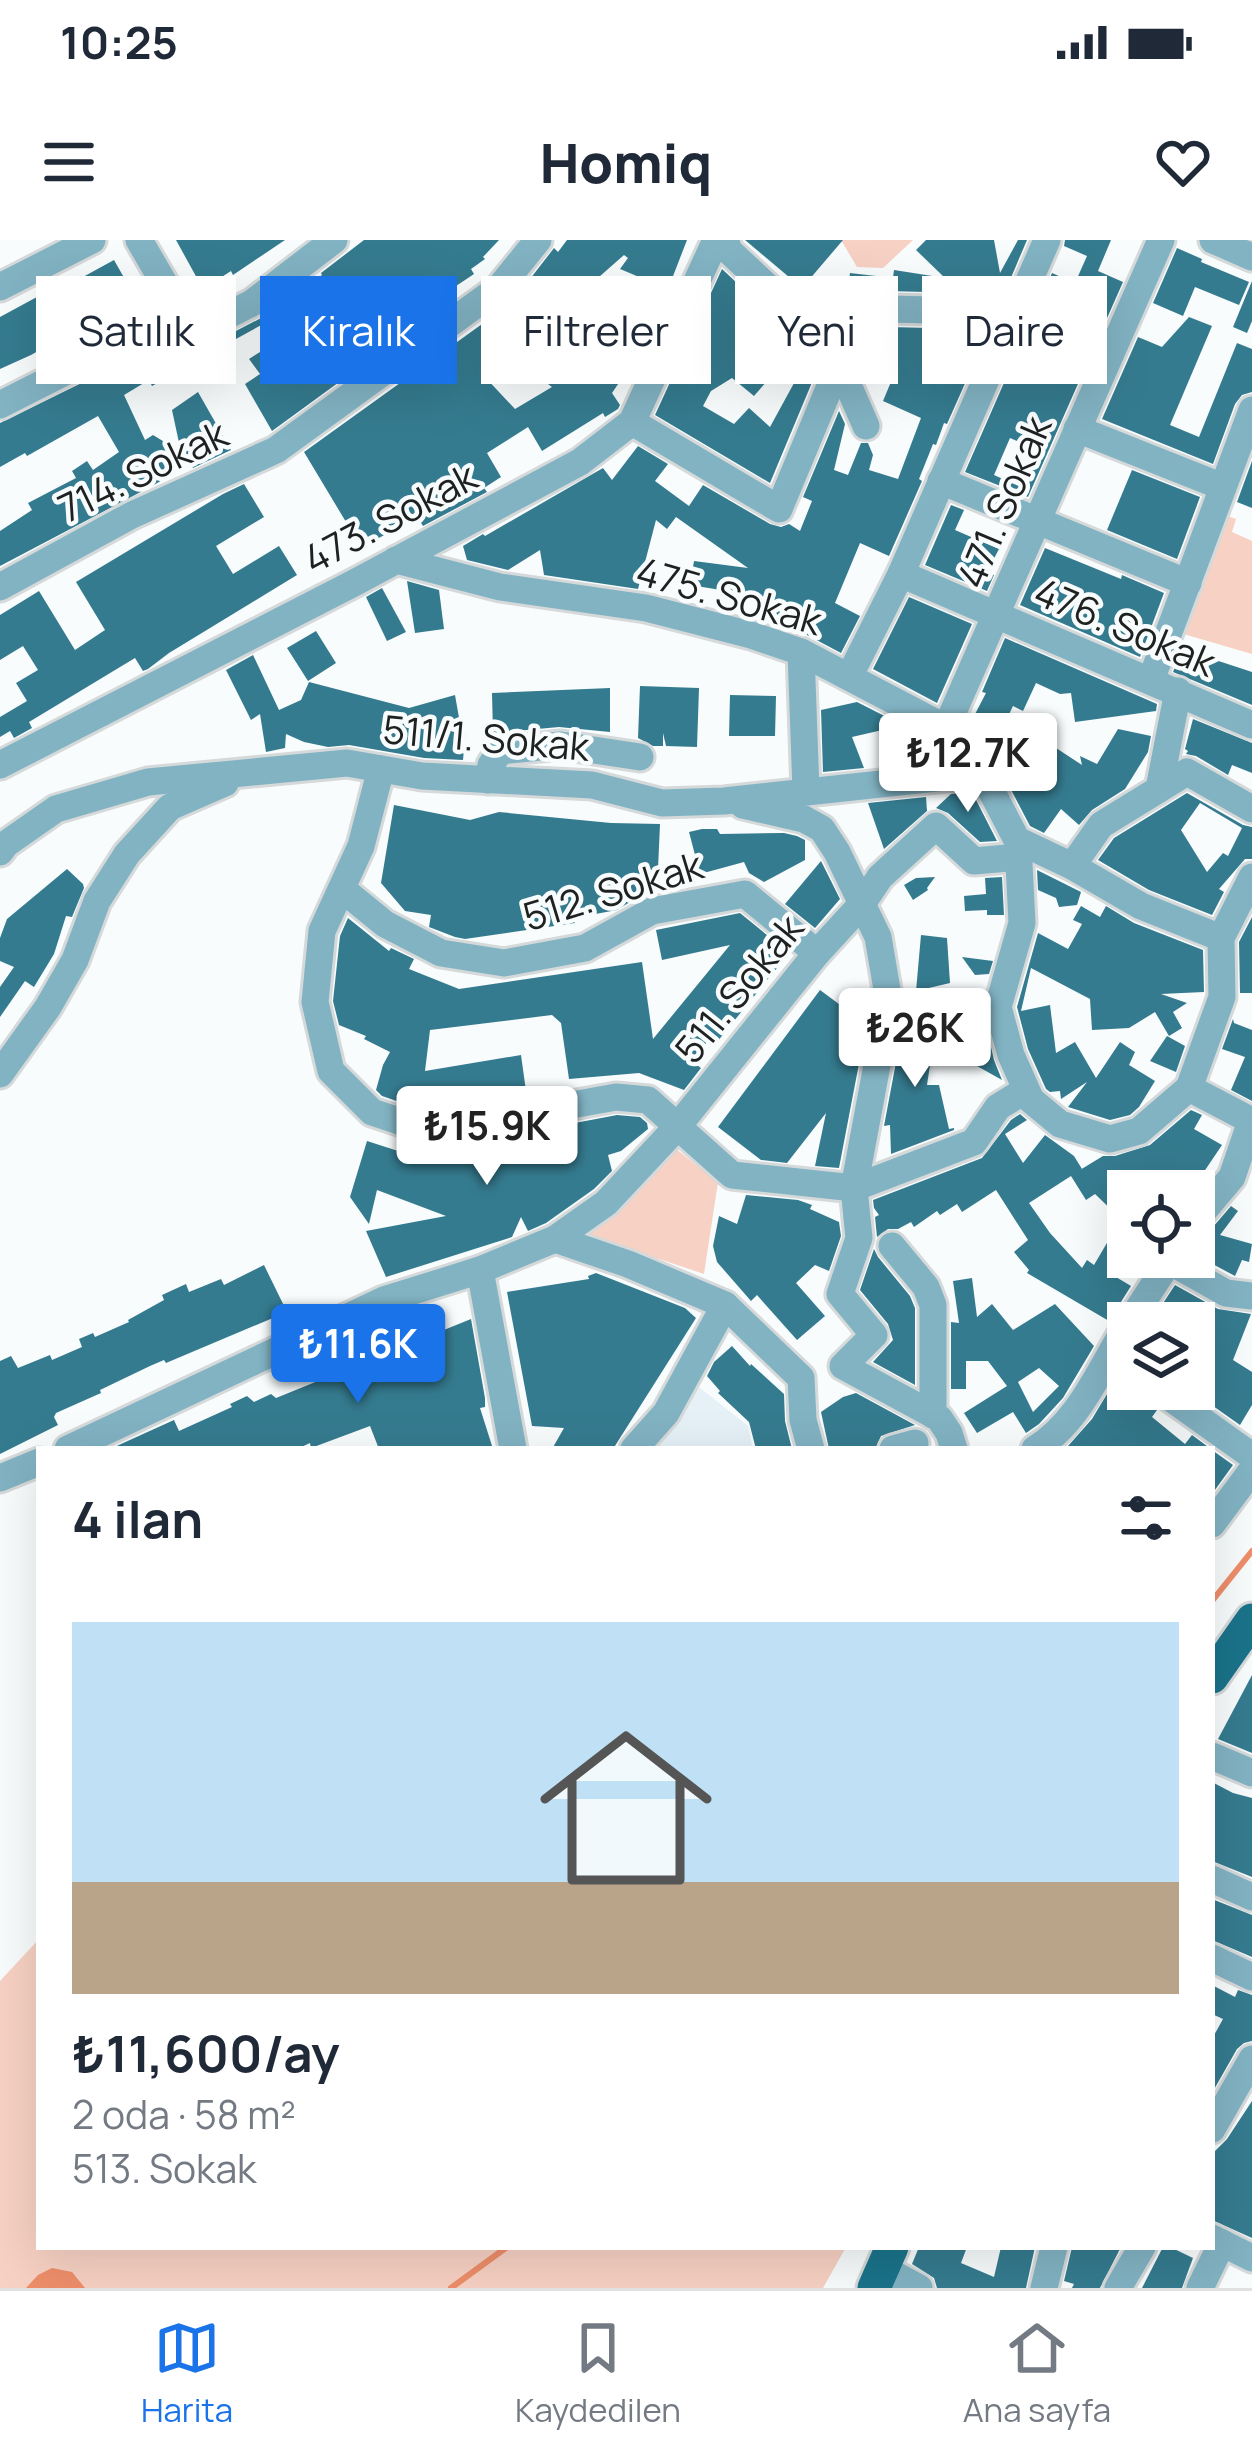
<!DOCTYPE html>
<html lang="tr">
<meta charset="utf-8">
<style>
body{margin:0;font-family:Manrope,sans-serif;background:#f6f6f7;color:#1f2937;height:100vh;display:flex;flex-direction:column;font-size:45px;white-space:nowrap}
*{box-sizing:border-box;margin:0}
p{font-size:39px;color:#747a83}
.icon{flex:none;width:66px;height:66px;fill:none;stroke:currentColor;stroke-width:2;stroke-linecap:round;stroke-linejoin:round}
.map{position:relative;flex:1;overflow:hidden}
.drawer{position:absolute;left:36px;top:1206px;width:1179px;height:804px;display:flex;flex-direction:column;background:#fff;border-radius:0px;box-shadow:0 12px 48px #0002}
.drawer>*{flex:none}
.top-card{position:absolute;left:36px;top:36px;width:1182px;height:108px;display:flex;gap:24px}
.tools{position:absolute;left:1107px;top:930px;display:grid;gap:24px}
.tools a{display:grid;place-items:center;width:108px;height:108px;border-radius:0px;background:#fff;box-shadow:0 12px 48px #0002;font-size:60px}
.price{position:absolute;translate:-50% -102px;padding:0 27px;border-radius:12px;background:#fff;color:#222;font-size:39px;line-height:78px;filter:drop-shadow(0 3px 6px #0008)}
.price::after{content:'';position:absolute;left:50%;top:72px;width:36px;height:27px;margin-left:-18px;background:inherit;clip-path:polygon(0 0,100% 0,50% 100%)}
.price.active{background:#1a73e8;color:#fff}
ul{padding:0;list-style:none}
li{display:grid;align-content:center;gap:24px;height:636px;padding:0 36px}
li span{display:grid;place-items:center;height:372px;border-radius:0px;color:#555}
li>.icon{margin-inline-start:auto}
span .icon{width:216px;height:216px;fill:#fffc;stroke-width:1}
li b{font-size:51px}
h2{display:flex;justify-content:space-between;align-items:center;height:144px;padding:0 36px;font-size:51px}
.tag{padding:0 42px;border-radius:0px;background:#fff;box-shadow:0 12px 48px #0002;font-size:42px;line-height:108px}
.tag.active{background:#1a73e8;color:#fff}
.status{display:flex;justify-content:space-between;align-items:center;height:84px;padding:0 60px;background:#fff;direction:ltr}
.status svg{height:33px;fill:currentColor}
header{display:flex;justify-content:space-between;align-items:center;height:156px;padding:0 36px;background:#fff;font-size:54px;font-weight:800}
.dock{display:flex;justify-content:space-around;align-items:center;height:168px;border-top:3px solid #e0e1e3;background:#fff;font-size:33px;color:#747a83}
.dock a{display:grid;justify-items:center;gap:6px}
.dock .active{color:#1a73e8}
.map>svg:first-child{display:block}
</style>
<div class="status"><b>10:25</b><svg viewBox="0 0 49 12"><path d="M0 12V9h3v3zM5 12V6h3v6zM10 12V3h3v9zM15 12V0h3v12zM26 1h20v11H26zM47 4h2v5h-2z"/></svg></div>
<header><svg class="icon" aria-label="menu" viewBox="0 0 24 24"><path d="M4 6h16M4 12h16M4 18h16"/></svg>Homiq<svg class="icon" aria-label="heart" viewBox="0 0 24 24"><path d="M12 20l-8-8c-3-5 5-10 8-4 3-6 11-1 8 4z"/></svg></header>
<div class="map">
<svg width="1252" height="2048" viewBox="0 0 1252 2048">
<rect width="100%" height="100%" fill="#f8fcfd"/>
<polygon fill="#e5f1f6" points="699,1147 748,1186 753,1209 654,1209"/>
<g fill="#f7d1c3">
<polygon points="841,0 913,0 883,28 857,27"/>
<polygon points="1225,275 1236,279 1232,292 1252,301 1252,414 1180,393"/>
<polygon points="671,905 718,942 704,1034 587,995"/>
<polygon points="39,1699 39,2007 846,2007 823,2048 0,2048 0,1741"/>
</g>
<polygon fill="#ee8e6a" points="52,2028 72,2032 85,2048 26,2048 38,2035"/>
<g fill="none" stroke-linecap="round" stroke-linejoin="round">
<g stroke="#ee8e6a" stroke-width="6">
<polyline points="1212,1361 1252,1311"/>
<polyline points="451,2048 507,2007"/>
</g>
</g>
<g fill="#357b8f" fill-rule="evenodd">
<polygon points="176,0 285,0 233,35 231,31 203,49"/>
<polygon points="364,0 499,0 483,17 485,19 471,29 474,34 453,48 456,51 436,64 430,56 387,85 392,92 377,101 382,110 366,119 368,121 272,191 245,144 260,134 249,119 276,102 265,83 236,99 232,93 263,77 322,35 321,33"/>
<polygon points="567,0 687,0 668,49 620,29 628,18 624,15 591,44 583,38 561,66 530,39 554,8 558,12"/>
<polygon points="745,0 843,0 802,48"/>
<polygon points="926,0 994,0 1000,33 1018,0 1027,0 1004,54 888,51 878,54 872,61 870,70 878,84 888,87 931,88 930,102 926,112 971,130 947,184 944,183 936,205 933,204 919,239 922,241 889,316 860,303 835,363 860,376 841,413 807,395 763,380 770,358 690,345 694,321 748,328 676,277 667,289 656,280 638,349 544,335 540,310 508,330 467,320 463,306 483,294 485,296 603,228 612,240 638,206 668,224 655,241 689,266 703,245 770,284 781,287 789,284 800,291 812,261 803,257 839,171 845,184 834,230 848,235 861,203 868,203 873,215 869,230 898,239 921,178 883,161 893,137 888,135 892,123 863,112 859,126 847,98 838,88 845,70 850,33 893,38 894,30 945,38 916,10"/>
<path d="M 1065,0 L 1111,0 L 1098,31 L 1123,42 L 1028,257 L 965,232 L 1052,33 L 1075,43 L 1087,16 L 1064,6 ZM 1010,198 L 1037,210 L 1021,247 L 994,235 Z"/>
<polygon points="1177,8 1202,19 1201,22 1249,42 1239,65 1195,47 1183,76 1153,63"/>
<polygon points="114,20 135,57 31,115 0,129 0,77 59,45 61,49"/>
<polygon points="722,29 800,102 792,112 772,94 748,123 768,140 754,156 732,138 711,151 703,166 734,184 749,168 770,187 811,112 820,125 811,137 813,140 770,243 655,175"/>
<polygon points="1252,41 1252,81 1247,93 1233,87"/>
<polygon points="636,53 646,68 627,80 647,91 636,124 633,122 612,153 620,165 618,169 605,177 603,173 542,211 528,187 487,213 501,237 484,248 487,252 423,286 418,278 361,307 304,212 503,69 516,55 543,86 530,98 528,96 484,136 515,169 552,147 544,141 567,110 564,108 580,86 586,90 594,78"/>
<polygon points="1189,77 1212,86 1170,185 1199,197 1237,103 1252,109 1252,152 1242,155 1235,164 1213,224 1102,179 1138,97 1162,107"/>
<polygon points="167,101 183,129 152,146 149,140 124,155 145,200 153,195 181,212 172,170 198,152 231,210 193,228 190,223 154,245 0,326 0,291 32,270 28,263 76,238 72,231 87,221 93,230 119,212 98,176 27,216 25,213 0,227 0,183"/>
<polygon points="1252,221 1252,268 1237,262"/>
<polygon points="1132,230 1200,257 1177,319 1107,290"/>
<polygon points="244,244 264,277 216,306 233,334 279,306 297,335 169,413 148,429 143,431 135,418 29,482 32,488 14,498 10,491 0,497 0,477 27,461 16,443 38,430 23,406 0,420 0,375 39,351 75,410 105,390 76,342 223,254"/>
<polygon points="951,265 964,270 955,290 999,309 987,332 994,335 987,351 925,325"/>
<polygon points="1045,308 1121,339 1122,335 1164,353 1140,417 1020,365"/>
<polygon points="407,341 439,350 444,389 415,393"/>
<polygon points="382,348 406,392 387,401 366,357"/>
<polygon points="909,357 972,384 937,463 873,429"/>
<polygon points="316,391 336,423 308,441 287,408"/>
<polygon points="1005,398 1157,464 1156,471 1075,482 1071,453 1060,454 1036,443 1023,471 1013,466 1001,491 973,478 986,453 982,452"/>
<polygon points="1182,409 1252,432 1252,465 1173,432"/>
<polygon points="253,415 279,470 301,460 309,442 409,468 455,455 461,489 466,488 463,520 424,518 349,505 328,507 304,502 286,494 285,508 266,512 260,474 251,480 226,430"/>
<polygon points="640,446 699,448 697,507 666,506 663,493 663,506 653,506 638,498"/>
<polygon points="610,448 610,492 559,487 493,493 492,453"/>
<polygon points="730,455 776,456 775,496 729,496"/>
<polygon points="857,462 914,491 916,501 928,499 934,502 947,519 897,524 891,488 852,497 864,528 823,532 821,470"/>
<polygon points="1193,479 1252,503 1252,533 1232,525 1228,535 1196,516 1186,514 1188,511 1185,509"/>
<polygon points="1118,489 1151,496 1148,512 1125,549 1092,570 1079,585 1061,569 1044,593 1030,586 1006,540 1022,516 1039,528 1053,506 1082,525 1080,516 1097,524"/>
<polygon points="972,552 997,601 980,602 948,573 936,568 951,554"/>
<path d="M 1187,553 L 1243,585 L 1252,587 L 1252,619 L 1245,619 L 1219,649 L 1224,652 L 1212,675 L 1149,650 L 1098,620 L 1114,598 ZM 1200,563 L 1242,588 L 1228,616 L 1223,613 L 1207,632 L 1181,590 Z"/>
<polygon points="926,557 927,571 884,609 868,563"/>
<polygon points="394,565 470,580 499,572 611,583 660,584 657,652 630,659 630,662 617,670 574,678 575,683 465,699 455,697 429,687 431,675 405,671 381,643"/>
<polygon points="702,589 717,589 720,594 784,593 797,596 805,600 805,620 764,642 749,633 744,622 700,634 689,592"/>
<polygon points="821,621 840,659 815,688 785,664"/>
<polygon points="67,629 83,644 84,648 72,677 66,676 54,714 34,747 25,741 0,777 0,747 14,727 0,721 0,698 7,679"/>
<polygon points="1037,630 1081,652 1077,665 1059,667 1056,658 1038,650"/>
<polygon points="935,637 927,648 928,650 913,660 904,645 916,638"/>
<polygon points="1002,637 1004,675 987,675 987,670 965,671 964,656 986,654 985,638"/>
<polygon points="1081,666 1100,677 1106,666 1134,683 1203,710 1204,752 1161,754 1187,763 1173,772 1182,788 1169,796 1155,772 1129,788 1092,790 1090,759 1031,728 1021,771 1050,765 1056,813 1075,802 1096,838 1120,802 1135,812 1129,825 1155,841 1139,867 1130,875 1110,880 1068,867 1087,842 1061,859 1060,851 1050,852 1046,849 1028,809 1017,767 1038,693 1068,709 1082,684 1073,680"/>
<polygon points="740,673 789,713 717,802 711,797 692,821 701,828 684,850 639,833 569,839 561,783 552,775 430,790 425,831 521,815 526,851 417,868 382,856 376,850 383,825 390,812 364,799 366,796 339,785 333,761 340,696 348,678 389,711 391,708 414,719 409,729 459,749 642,722 653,799 730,705 662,720 656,690"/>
<polygon points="1252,677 1252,753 1240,753 1239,702"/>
<polygon points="921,695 947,698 950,743 916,751"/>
<polygon points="962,717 993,721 989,734 975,735"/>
<polygon points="820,750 847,770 850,750 869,753 871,761 839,928 815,926 826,873 787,923 761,920 718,887"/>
<polygon points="967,762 969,766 981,763 994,820 1002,840 977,826 943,773"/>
<polygon points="938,772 927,845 939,845 949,889 954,888 954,890 891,914 890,885 884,886 900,801 904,802 907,783"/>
<polygon points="1233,779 1234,783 1252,790 1252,861 1231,850 1245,817 1222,809"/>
<polygon points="1167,796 1185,806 1176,832 1150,821"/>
<path d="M 1191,870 L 1202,875 L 1194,889 L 1222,905 L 1191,951 L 1184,951 L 1166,940 L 1155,951 L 1128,951 L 1128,1017 L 1116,1037 L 1131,1046 L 1109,1081 L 1027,1033 L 1029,1030 L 1014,1012 L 1028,1000 L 996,950 L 962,972 L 957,964 L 940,975 L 937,971 L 914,987 L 911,982 L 898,989 L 888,989 L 877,997 L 875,977 L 879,975 L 874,968 L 873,960 L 982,918 L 1011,880 L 1020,874 L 1027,880 L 1005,894 L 1023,923 L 1045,895 L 1074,916 L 1082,929 L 1080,930 L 1103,916 L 1115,916 L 1150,905 ZM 1071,936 L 1086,960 L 1095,954 L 1121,979 L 1094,1025 L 1087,1020 L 1082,1028 L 1050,993 L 1029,963 Z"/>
<polygon points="617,875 640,877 647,883 648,889 621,911 608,915 612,931 594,949 546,983 528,991 521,977 512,997 386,1037 366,991 446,976 377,950 369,984 350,957 367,901 423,919 493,907 492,904 554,887"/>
<polygon points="746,955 798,960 812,965 810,969 839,982 841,996 829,1031 815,1025 796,1043 825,1076 797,1100 757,1055 751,1061 717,1022 713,1006 719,976 737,984"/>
<polygon points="1231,966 1238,971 1220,995 1252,1004 1249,1022 1242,1020 1235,1036 1194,1014 1194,1000 1207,994"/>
<polygon points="874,1009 878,1017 910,1056 915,1068 915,1145 873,1122 893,1100 888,1084 860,1050"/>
<polygon points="264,1025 287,1072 166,1123 164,1120 150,1126 100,1150 101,1153 56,1173 54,1177 58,1185 0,1214 0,1121 11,1116 18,1128 50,1115 52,1120 82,1107 79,1099 93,1093 95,1097 129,1082 128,1080 164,1060 162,1055 186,1044 189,1052 221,1039 224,1045"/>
<polygon points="596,1033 685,1068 696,1078 613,1209 552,1209 564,1188 532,1186 507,1052 589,1039 588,1036"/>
<path d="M 972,1038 L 977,1077 L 992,1064 L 1013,1090 L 1055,1064 L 1094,1106 L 1063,1158 L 1039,1184 L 1026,1193 L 1013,1172 L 977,1193 L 964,1173 L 1007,1146 L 988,1121 L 966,1121 L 966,1149 L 951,1149 L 951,1082 L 959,1083 L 953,1041 ZM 1039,1128 L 1059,1146 L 1033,1172 L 1018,1142 Z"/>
<polygon points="1175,1045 1218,1069 1251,1074 1233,1120 1252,1132 1252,1165 1240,1185 1189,1149 1194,1149 1194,1083 1150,1083"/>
<polygon points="471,1079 485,1158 485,1167 480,1168 493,1209 379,1209 370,1186 311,1208 310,1203 297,1209 110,1209 174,1180 179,1191 232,1167 230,1164 247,1156 254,1162 271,1154 276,1158"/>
<polygon points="732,1106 750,1126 751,1124 784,1154 785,1181 792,1209 756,1209 749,1182 718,1153 720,1151 707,1136 714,1122"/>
<polygon points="1128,1119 1128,1149 1140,1149 1142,1157 1157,1170 1152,1177 1185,1204 1192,1195 1211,1209 1072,1209 1068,1206 1092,1179"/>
<polygon points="856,1153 915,1185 881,1196 875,1209 829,1209 821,1172 843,1157"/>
<polygon points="1212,1210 1233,1225 1212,1254"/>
<polygon points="1252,1435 1252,1513 1218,1499"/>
<polygon points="1212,1542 1233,1553 1252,1558 1252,1637 1212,1621"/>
<polygon points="1212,1659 1252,1675 1252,1717 1212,1700"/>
<polygon points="1212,1745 1235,1757 1238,1750 1252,1755 1252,1801 1244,1803 1237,1809 1212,1853 1212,1799 1223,1779 1212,1774"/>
<polygon points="1252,1861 1252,1998 1212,1980 1212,1914 1227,1899"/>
<polygon points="919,2007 967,2007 961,2023 994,2037 1001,2007 1035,2007 1026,2048 937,2048 934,2038 912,2024"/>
<polygon points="1072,2007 1121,2007 1100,2048 1072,2048 1074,2044 1064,2041"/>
<polygon points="1163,2007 1170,2007 1193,2018 1182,2048 1142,2048"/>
</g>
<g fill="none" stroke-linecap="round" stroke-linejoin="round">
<defs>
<g id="minor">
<polyline points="139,0 193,93 252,63 334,0"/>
<polyline points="726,0 728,10 831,106 866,186"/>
<polyline points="1213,0 1252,17"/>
<polyline points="0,47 92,0"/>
<polyline points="888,69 1015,72"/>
<polyline points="0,165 181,73"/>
<polyline points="632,182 779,269 838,127"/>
<polyline points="1077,189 1223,247"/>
<polyline points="941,241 1188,343"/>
<polyline points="396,320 500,347 646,368 751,395 801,412 946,488 982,533 1017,600 1072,626 1141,666 1221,698"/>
<polyline points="901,334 1252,485"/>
<polyline points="0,347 132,275 276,210 500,47 538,0"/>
<polyline points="801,412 806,551"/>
<polyline points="849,437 901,334 1047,0"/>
<polyline points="1151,440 1252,170"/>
<polyline points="946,488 1161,0"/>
<polyline points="0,525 354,343 580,222 632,182 716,0"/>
<polyline points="381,529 361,606 322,691 315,762 331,831 372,872 429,891 616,857 648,860 732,935 854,948 974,902 998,867 1026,850"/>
<polyline points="488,540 491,525 500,511 561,505 640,517"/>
<polyline points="1159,549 1178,451"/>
<polyline points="743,565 804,579 822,589 837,612 878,697 889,761 854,948 859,998 840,1054 874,1095 843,1126 939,1178 949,1193 954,1209"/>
<polyline points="1018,604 1022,683 998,767 1011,815 1031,860 1060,884 1110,899 1139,891 1189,848 1222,757 1221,698 1252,637"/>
<polyline points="0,612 6,604 56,569 148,542 347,523 422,536 592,545 662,563 724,561 982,533"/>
<polyline points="1072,626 1101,585 1187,532 1252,569"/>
<polyline points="342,649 385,684 441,713 504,723 585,708 652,671 745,654 817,713"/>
<polyline points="0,834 48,767 75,720 97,661 127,614 170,567 225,543"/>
<polyline points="1189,848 1252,881"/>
<polyline points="1194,982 1232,937 1251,881"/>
<polyline points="555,999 628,1024 725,1065 801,1138 803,1180 811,1209"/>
<polyline points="892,1006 926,1047 933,1065 933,1175"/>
<polyline points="1169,1021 1226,1053 1252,1056"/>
<polyline points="480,1030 513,1209"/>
<polyline points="1129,1083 1172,1017"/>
<polyline points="1158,1149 1252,1216"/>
<polyline points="68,1209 384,1060 480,1030 555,999 606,963 678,886 817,713 862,664 880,637 936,586 974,621 1019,617"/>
<polyline points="634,1209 666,1173 725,1065"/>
<polyline points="893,1209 915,1203"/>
<path d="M 1035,1209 C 1080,1182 1101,1126 1128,1084"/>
<polyline points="0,1238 39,1222"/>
<polyline points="1212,1284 1252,1230"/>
<polyline points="1212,1516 1252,1533"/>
<polyline points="1212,1639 1252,1657"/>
<polyline points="1212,1718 1252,1737"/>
<polyline points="1212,1889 1252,1819"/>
<polyline points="1212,1998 1252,2018"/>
<polyline points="882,2028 919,2048"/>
<polyline points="1044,2048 1054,2007"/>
<polyline points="1118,2048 1142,2007"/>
<polyline points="1200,2048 1222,2003"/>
</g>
<g id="major">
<polyline points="1212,1437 1252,1380"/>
<polyline points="874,2048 892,2007"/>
</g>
</defs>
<use href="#minor" stroke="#d5d9da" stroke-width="33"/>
<use href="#major" stroke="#d5d9da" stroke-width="39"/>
<use href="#minor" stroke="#82b3c3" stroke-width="27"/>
<use href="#major" stroke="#1a738a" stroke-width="33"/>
</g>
<g text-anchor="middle" stroke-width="9" stroke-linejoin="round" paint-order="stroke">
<g font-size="39" fill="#1f2121" stroke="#f8fcfd">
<text transform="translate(143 231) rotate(-26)" y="14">714. Sokak</text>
<text transform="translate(1004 262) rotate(-67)" y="14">471. Sokak</text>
<text transform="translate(390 278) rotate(-28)" y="14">473. Sokak</text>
<text transform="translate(729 356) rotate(16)" y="14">475. Sokak</text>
<text transform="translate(1125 387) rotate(23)" y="14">476. Sokak</text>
<text transform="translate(486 498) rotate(5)" y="14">511/1. Sokak</text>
<text transform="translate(613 651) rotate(-17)" y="14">512. Sokak</text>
<text transform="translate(739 749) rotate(-51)" y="14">511. Sokak</text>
</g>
</g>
</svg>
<div class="tools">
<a><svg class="icon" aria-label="locate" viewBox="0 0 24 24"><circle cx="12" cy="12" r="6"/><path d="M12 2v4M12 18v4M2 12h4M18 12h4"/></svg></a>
<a><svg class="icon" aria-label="layers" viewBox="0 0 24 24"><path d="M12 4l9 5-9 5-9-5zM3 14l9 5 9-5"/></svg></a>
</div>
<b class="price" style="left:968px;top:575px">₺12.7K</b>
<b class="price" style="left:915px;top:850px">₺26K</b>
<b class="price" style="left:487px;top:948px">₺15.9K</b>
<b class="price active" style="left:358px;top:1166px">₺11.6K</b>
<div class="top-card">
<a class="tag">Satılık</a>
<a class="tag active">Kiralık</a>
<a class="tag">Filtreler</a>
<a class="tag">Yeni</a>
<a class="tag">Daire</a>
</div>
<section class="drawer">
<h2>4 ilan<svg class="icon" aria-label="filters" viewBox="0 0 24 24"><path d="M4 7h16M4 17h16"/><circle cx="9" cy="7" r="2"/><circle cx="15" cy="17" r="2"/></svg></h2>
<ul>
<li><span style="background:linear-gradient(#bfe0f5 70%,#b9a48a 0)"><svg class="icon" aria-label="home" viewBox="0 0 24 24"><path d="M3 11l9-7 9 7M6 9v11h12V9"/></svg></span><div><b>₺11,600/ay</b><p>2 oda · 58 m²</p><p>513. Sokak</p></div></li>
</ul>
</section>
</div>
<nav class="dock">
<a class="active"><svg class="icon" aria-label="map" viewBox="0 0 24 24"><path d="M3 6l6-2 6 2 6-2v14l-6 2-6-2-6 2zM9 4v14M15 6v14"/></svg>Harita</a>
<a><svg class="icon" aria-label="saved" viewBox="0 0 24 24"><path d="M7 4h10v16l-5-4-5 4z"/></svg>Kaydedilen</a>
<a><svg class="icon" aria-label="home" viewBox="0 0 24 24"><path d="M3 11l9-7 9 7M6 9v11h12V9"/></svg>Ana sayfa</a>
</nav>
